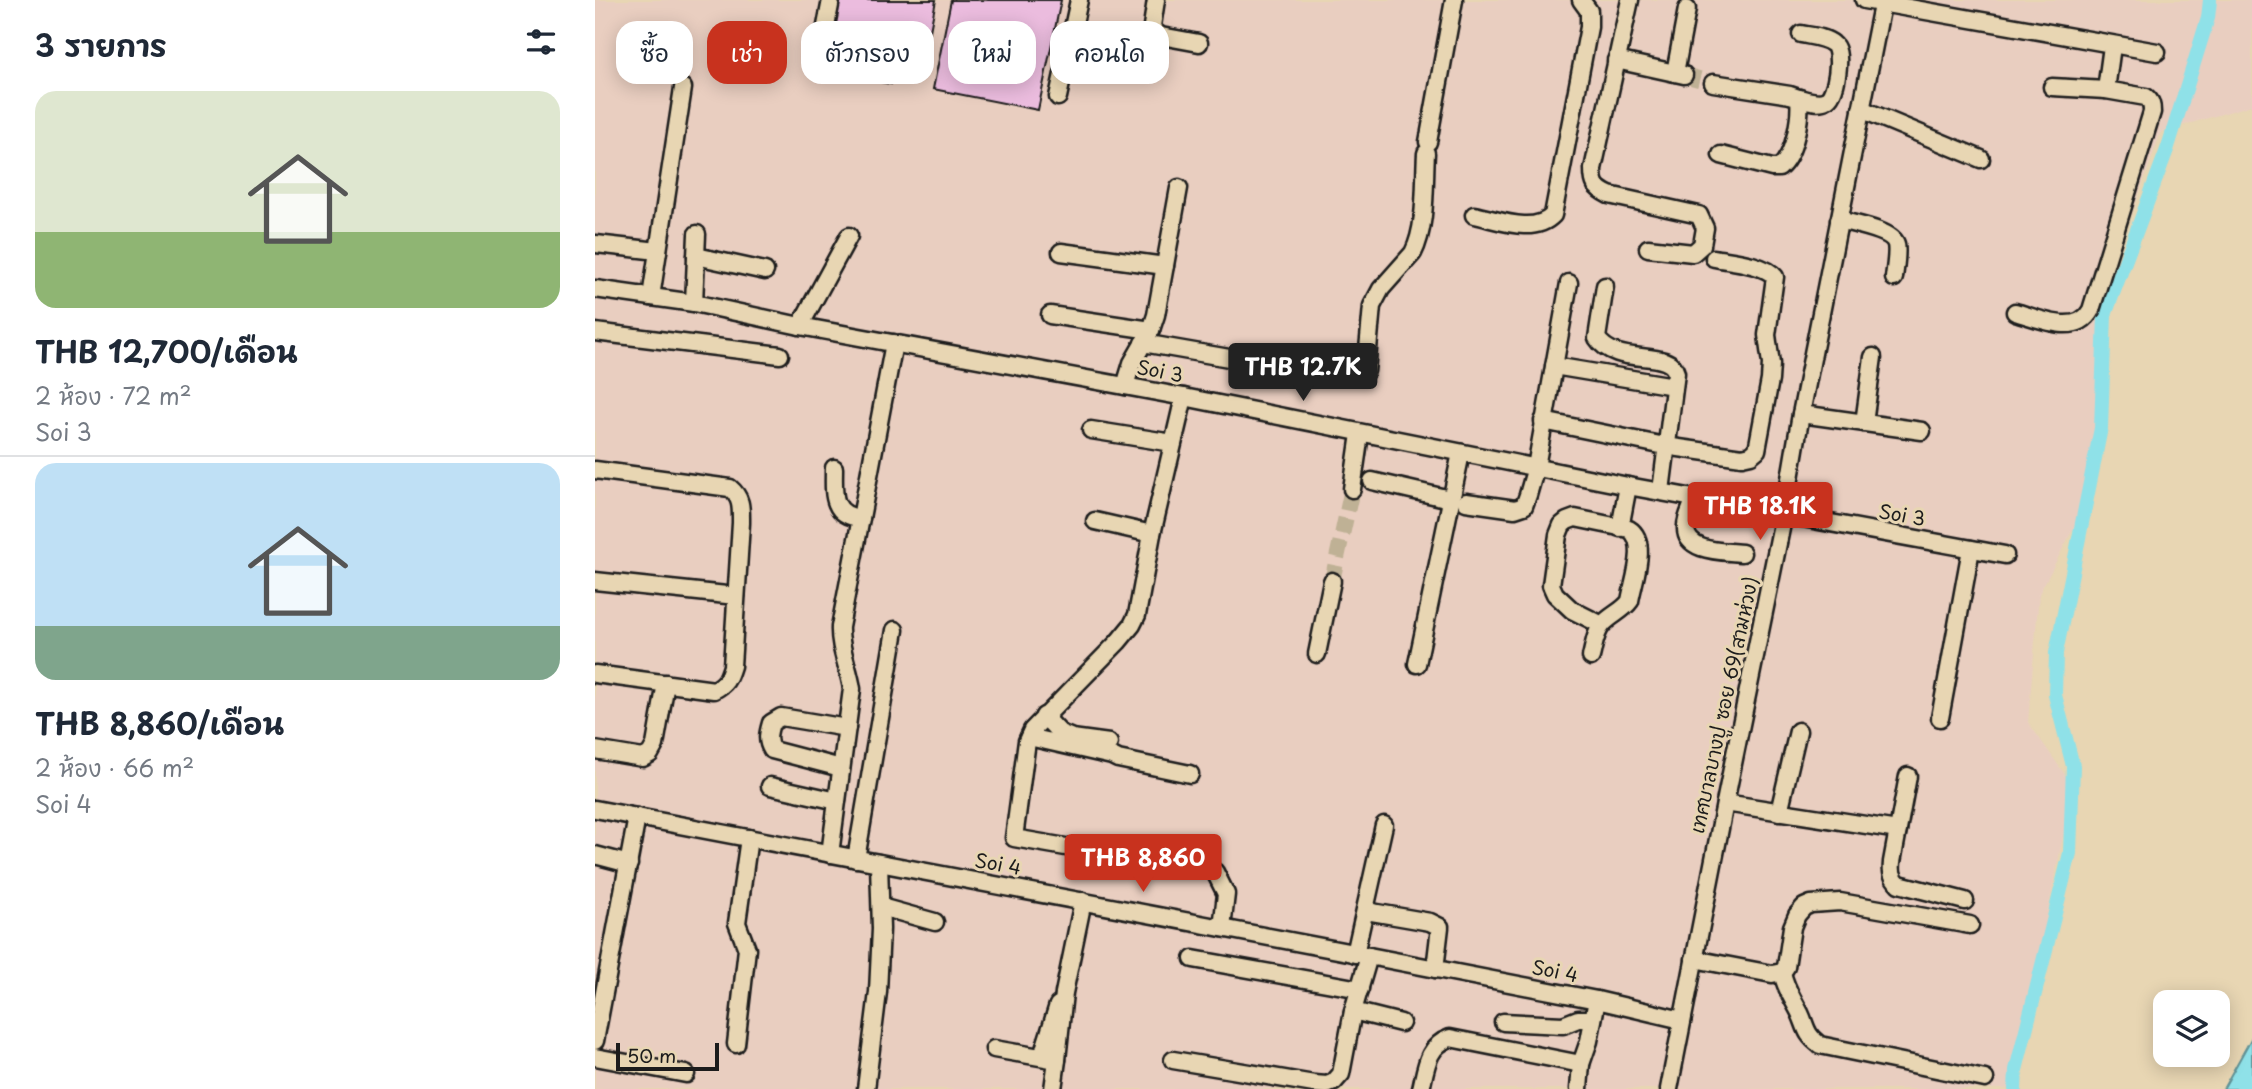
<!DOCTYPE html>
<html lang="th">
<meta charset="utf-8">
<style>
body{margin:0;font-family:"Playpen Sans","Playpen Sans Thai",sans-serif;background:#f2f2f3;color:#1f2937;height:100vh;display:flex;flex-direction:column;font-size:26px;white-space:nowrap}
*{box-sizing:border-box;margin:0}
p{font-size:23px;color:#747a83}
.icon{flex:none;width:38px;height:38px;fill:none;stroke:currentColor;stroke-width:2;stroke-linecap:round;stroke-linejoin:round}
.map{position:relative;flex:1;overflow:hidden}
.side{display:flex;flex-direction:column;background:#fff;width:595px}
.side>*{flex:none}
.top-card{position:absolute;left:21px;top:21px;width:665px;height:63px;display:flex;gap:14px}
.controls{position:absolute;left:1558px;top:990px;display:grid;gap:14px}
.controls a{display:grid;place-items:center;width:77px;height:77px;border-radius:14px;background:#fff;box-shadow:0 4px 18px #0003;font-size:35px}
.scale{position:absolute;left:21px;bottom:18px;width:103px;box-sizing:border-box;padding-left:7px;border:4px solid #1c1c1c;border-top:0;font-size:19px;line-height:24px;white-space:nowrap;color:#1c1c1c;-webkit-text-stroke:5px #e8d6b3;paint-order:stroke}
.price{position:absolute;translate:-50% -60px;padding:0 16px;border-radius:7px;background:#c8321e;color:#fff;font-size:23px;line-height:46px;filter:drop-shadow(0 2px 4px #0008)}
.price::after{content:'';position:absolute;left:50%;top:42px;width:21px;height:16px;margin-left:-10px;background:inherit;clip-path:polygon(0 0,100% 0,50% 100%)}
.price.current{background:#222;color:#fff}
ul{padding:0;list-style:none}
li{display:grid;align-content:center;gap:14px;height:371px;padding:0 35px}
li+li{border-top:2px solid #e0e1e3}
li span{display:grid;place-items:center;height:217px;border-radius:21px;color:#555}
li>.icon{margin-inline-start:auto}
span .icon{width:126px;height:126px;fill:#fffc;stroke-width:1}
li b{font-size:30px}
h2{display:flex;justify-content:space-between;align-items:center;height:84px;padding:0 35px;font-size:30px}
.tag{padding:0 24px;border-radius:21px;background:#fff;box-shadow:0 4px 18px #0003;font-size:24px;line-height:63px}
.tag.current{background:#c8321e;color:#fff}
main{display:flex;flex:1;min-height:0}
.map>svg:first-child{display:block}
</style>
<main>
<section class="side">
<h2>3 รายการ<svg class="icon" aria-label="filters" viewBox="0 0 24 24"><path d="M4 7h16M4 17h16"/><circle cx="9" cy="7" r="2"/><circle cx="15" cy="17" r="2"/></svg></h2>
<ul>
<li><span style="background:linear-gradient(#dfe7d0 65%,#8fb573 0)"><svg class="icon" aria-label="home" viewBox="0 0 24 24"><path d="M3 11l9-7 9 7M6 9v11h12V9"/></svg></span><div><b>THB 12,700/เดือน</b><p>2 ห้อง · 72 m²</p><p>Soi 3</p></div></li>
<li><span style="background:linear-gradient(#bfe0f5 75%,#7fa58c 0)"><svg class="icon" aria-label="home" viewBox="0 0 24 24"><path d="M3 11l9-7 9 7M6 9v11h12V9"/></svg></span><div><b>THB 8,860/เดือน</b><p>2 ห้อง · 66 m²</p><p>Soi 4</p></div></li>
</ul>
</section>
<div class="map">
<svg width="1657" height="1089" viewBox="0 0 1657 1089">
<rect width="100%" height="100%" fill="#e8d6b3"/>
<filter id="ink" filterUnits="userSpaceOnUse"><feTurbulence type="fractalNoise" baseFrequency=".0143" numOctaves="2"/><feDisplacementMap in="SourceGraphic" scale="14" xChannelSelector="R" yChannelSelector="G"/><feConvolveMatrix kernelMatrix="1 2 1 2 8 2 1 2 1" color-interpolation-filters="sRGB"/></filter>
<g filter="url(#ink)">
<polygon fill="#e9cec0" points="0,0 1657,0 1657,105 1566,132 1509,293 1495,497 1444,594 1433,722 1478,786 1421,1073 1421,1089 0,1089"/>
<polygon fill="#8fe1e8" stroke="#619296" stroke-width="2" points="1657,1037 1657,1089 1628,1089"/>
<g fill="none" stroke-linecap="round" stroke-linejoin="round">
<polyline stroke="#8fe1e8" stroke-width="14" points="1420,1089 1421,1070 1475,853 1478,766 1460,695 1461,653 1506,428 1510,315 1573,147 1613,18 1615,0"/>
</g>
<g fill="#ebbcde" stroke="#1c1c1c" stroke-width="2">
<polygon points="243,0 341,0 328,67 305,63 302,75 298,74 296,84 235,72 237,65 230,64"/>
<polygon points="356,0 466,0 443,110 338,89"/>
</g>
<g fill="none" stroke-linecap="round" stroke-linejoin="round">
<g stroke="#bfb195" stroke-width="16" stroke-dasharray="16 8" stroke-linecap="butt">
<polyline points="1089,75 1118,83"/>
<polyline points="737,581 757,489"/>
</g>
<defs>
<g id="minor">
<polyline points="561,0 557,26 560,32 566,36 604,43"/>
<path d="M 1035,0 L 998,169 C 998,184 1000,188 1014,195 L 1104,215 L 1110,228 L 1107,245 L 1098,253 L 1053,248"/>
<polyline points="1269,0 1562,52"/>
<polyline points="225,57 236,0"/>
<polyline points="1021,60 1089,75"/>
<polyline points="1080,73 1092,9"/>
<path d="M 1118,83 L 1195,95 L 1204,98 C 1206,117 1200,155 1184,168 L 1177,168 L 1126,155"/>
<polyline points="1511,90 1517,46"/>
<polyline points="463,97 484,0"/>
<path d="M 1204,98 C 1212,100 1224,104 1231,100 C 1242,95 1248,51 1238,44 C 1230,37 1215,36 1206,34"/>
<polyline points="1266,109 1386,159"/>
<polyline points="833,142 859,0"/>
<path d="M 879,215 C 904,220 939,235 958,215 L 994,27 L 994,11 L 986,0"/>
<path d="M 1244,220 C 1257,224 1297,230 1301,244 C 1303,253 1300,268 1299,278"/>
<polyline points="1,244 63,251"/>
<polyline points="466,252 570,266"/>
<polyline points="101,256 170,271"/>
<path d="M 1010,286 L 1002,338 C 1021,368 1075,347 1081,373 L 1066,491"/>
<polyline points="0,289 99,303 205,326 589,397 1033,486 1410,555"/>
<polyline points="56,297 88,88"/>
<polyline points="99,303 102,234"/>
<path d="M 1420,312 C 1443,318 1482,337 1496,310 L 1557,112 C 1557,105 1556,101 1551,97 L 1511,90 L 1457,87"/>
<polyline points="455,315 556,330"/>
<polyline points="205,326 254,236"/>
<polyline points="0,332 185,355"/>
<polyline points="548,343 680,366"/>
<polyline points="959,366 1079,386"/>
<path d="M 771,371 L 777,306 L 786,289 L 818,253 C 832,226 829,184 831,153"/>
<polyline points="530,386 537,363 556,330 561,315 584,188"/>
<polyline points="1206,414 1327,431"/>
<path d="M 948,421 L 1070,446 L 1147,457 L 1156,455 L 1162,450 L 1175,380 L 1176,364 L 1172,335 L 1180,277 C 1170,264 1135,261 1119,258"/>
<polyline points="1269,423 1278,357"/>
<polyline points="496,430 578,443"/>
<path d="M 0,470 L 135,488 C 147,498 146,508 146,523 L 137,666 C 133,679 131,684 119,690 L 0,674"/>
<polyline points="777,481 855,499"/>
<polyline points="757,489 765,434"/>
<path d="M 1100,498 C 1097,507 1091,517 1091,526 C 1089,553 1129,551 1147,553"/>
<polyline points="871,502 920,509 929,506 933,495 941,467 974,283"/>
<polyline points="266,518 299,343"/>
<polyline points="500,521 557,534"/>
<polyline points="1025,528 1033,486"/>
<polyline points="0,581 141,596"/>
<polyline points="722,654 737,581"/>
<path d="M 996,657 C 999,646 1000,632 1008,624 C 1016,615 1028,611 1035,601 C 1038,582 1054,541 1034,529 L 980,518 L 972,521 L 967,525 L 963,535 L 956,585 L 960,594 L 977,610 L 1007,625"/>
<polyline points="822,664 866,453"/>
<polyline points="449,716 465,733 477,738 514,743"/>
<polyline points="1345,718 1376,549"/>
<polyline points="434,737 517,756 523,759 595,774"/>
<polyline points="0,750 48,758 55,754 60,745 71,683"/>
<path d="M 246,768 L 177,750 C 171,741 173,733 176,723 L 186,717 L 252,728"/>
<path d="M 1313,776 L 1297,862 C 1296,872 1297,877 1304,884 L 1370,901"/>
<polyline points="175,786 242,801"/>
<polyline points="1130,803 1303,830"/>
<polyline points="0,809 774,956 1002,1000 1087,1020"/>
<polyline points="1184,812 1203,731"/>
<path d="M 235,854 L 257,689 C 254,668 244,648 245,627 L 266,518 C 235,516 239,491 239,468"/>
<polyline points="0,855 34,864"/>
<polyline points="261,859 300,630"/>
<polyline points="580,866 419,838 432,741 437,730 523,642 537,625 542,615 557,534 589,397"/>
<polyline points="620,872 631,894 627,928"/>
<polyline points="286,907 340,922"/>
<polyline points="771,911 835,922 845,927 840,969"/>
<polyline points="760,954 789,825"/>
<polyline points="598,959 765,989"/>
<polyline points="1099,959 1177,974 1187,972 1191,967 1197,927 1202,915 1209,907 1216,904 1245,902 1375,925"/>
<path d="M 1187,972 C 1190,988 1198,999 1205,1013 C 1212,1028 1210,1034 1225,1045 L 1390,1079"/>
<polyline points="758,1011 806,1023"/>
<polyline points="908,1022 968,1025 983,1019 998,1019"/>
<polyline points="0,1041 42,817"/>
<polyline points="141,1044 152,949 142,923 154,838"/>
<polyline points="399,1049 462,1060 458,1089"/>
<polyline points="447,1056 463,1005"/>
<polyline points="0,1057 91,1074"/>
<polyline points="462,1060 469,993 488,901"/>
<polyline points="578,1060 719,1084 732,1085 739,1082 746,1074 758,1011 774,956"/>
<polyline points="271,1089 283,992 286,929 284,863"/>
<path d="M 826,1089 C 831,1068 832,1046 855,1038 L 986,1064 L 994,1041 L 1002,1000"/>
<polyline points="984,1089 986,1064"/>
<polyline points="1074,1089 1130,803 1189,514 1206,414 1288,0"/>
</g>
</defs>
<use href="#minor" stroke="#1c1c1c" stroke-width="21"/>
<use href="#minor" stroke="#e8d6b3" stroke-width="16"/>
</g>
</g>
<g text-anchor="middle" stroke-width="6" stroke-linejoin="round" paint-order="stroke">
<g font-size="19" fill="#1c1c1c" stroke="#e8d6b3">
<text transform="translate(565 371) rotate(11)" y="7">Soi 3</text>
<text transform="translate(1307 515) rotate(10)" y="7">Soi 3</text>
<text transform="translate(1129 705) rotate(-78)" y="7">เทศบาลบางปู ซอย 69(สามห่วง)</text>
<text transform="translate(403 864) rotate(10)" y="7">Soi 4</text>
<text transform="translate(960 971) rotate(11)" y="7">Soi 4</text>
</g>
</g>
</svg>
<div class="controls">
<a><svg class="icon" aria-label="layers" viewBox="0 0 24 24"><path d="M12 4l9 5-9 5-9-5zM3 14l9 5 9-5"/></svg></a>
</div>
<div class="scale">50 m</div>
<b class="price current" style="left:708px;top:403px">THB 12.7K</b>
<b class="price" style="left:1165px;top:542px">THB 18.1K</b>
<b class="price" style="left:548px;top:894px">THB 8,860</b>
<div class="top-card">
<a class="tag">ซื้อ</a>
<a class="tag current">เช่า</a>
<a class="tag">ตัวกรอง</a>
<a class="tag">ใหม่</a>
<a class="tag">คอนโด</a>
</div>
</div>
</main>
